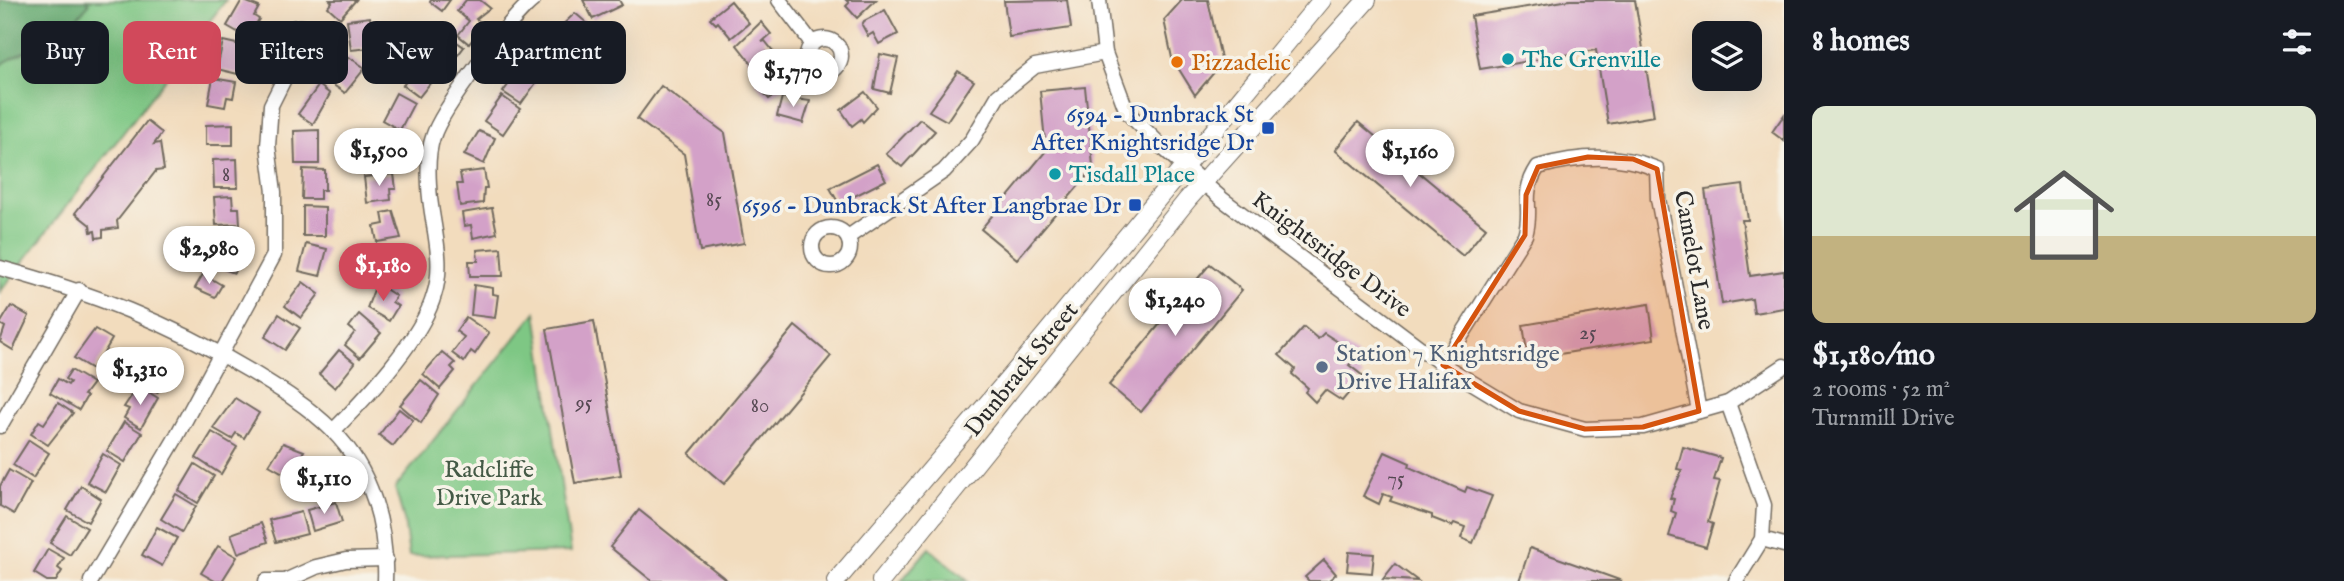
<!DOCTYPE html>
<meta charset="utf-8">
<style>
body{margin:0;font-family:"IM FELL English",serif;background:#242831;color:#f1f3f6;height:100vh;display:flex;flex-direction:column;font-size:26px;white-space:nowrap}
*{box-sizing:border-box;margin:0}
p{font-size:23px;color:#9ea1a6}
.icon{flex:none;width:38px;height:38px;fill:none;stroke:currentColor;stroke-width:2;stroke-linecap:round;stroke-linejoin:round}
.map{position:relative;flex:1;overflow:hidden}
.drawer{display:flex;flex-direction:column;background:#171b24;width:560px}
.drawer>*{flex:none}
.top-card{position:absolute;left:21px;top:21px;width:665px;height:63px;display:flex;gap:14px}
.controls{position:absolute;left:1692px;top:21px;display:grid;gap:14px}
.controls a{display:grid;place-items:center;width:70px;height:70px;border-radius:14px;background:#171b24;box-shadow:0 7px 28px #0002;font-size:35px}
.price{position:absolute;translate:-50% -60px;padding:0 16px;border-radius:24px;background:#fff;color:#222;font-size:23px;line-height:46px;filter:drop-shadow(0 2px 4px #0008)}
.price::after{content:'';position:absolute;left:50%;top:42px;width:21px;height:16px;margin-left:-10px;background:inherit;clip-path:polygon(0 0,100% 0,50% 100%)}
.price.on{background:#d1495b;color:#fff}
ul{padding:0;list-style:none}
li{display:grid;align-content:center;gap:14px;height:371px;padding:0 28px}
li+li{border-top:2px solid #363941}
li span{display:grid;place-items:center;height:217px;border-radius:14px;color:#555}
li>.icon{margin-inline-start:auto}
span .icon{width:126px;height:126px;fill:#fffc;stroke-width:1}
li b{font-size:30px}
h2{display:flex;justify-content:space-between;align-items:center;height:84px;padding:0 28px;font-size:30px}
.pill{padding:0 24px;border-radius:14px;background:#171b24;box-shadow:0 7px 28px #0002;font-size:24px;line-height:63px}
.pill.on{background:#d1495b;color:#fff}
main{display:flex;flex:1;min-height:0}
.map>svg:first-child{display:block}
</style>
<main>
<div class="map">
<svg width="1784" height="581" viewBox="0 0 1784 581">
<rect width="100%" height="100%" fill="#f7f3e8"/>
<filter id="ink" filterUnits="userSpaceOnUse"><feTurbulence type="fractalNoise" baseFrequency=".0143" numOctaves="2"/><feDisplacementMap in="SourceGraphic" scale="14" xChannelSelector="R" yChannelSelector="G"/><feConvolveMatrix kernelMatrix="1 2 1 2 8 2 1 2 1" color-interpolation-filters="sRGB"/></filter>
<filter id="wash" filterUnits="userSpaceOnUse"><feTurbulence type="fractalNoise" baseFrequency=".00686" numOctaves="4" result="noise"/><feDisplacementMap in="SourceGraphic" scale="28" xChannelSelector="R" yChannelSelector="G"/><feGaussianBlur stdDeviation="1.57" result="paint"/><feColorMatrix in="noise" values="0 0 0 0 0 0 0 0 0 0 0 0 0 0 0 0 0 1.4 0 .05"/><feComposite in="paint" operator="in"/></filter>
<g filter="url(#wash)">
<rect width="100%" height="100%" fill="#f2dcbd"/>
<g fill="#7ec784" stroke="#547958" stroke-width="2">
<polygon points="0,0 226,0 0,292"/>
<polygon points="536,312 571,552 409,556 404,520 395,488"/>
<polygon points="929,548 968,581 901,581"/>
</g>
<polygon fill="#66ac72" stroke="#486c4e" stroke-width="2" points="0,0 87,0 89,4 69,27 0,65"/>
<g id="blocks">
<g fill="#d3a1c8">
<polygon points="242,0 259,7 254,16 259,19 248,38 227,26"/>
<polygon points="330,0 356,0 340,18 328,7 332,2"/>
<polygon points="431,0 450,0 442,11 430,2"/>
<polygon points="466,0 480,0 490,8 476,19 480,22 474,29 478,32 469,44 458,35 469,21 457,11"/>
<polygon points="583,0 619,0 622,5 593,19"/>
<polygon points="846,0 876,0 857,18 846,6 849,3"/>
<polygon points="1067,0 1071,28 1009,37 1004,1"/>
<polygon points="1182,0 1208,0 1222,63 1195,95 1172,58 1164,20"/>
<polygon points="1570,0 1635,0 1654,116 1608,124 1596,50 1480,69 1471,16"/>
<polygon points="731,1 749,23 731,38 718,22 716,24 710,18"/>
<polygon points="885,10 898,34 879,44 873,33 868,36 862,25 864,21"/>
<polygon points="575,13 588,24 569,46 554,33"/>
<polygon points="370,17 371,27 376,26 379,47 351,50 347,20"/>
<polygon points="761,22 771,34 762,42 765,41 773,51 752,64 737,45"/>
<polygon points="441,31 464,47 454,60 449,55 441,66 424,54"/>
<polygon points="548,37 565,50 546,74 529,61"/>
<polygon points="223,41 241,45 239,57 245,59 242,75 217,69"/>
<polygon points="880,54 898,58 890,93 874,89"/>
<polygon points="420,56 439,72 419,97 403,85 415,71 411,68"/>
<polygon points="349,57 365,68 345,93 329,82"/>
<polygon points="527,67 540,77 521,104 503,92 516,74 520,77"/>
<polygon points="772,68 786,86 769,99 755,82"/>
<polygon points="958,71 974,81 947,121 929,111"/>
<polygon points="213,78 236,82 233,98 227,97 225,107 208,104"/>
<polygon points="319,85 330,94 313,124 298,114"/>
<polygon points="661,86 725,133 744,243 700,251 684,154 637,119"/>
<polygon points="1085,87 1093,166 1085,166 1080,172 1086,177 1017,259 981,229 1046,151 1040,91"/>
<polygon points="865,92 877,107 863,122 861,119 852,126 841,110"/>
<polygon points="396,93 414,103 400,130 382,120"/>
<polygon points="502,96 520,109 503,134 484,121"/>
<polygon points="782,97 810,101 803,123 777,116"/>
<polygon points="1784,115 1784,141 1772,132"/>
<polygon points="920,119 935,131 902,167 886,154"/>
<polygon points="147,121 162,133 154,144 160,143 164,170 156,171 117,221 118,228 103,230 103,237 96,238 95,231 91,232 90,225 75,213"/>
<polygon points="1358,122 1486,228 1463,256 1335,150"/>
<polygon points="233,124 233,145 206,145 206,125"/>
<polygon points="319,130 319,164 295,164 294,131"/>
<polygon points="479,131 495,138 484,164 464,155"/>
<polygon points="375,133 401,138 398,152 392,151 390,164 371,160"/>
<polygon points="237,159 238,188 214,188 213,160"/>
<polygon points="877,164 886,180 839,204 830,188"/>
<polygon points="303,169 325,170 325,190 320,190 320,199 302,199"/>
<polygon points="484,170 487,188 484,188 483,203 460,206 457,184 462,184 460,173"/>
<polygon points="394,174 396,189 390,189 391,200 367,203 364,177"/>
<polygon points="1743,185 1748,220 1742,220 1750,276 1784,271 1784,308 1754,313 1752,299 1722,304 1705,190"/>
<polygon points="232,196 233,208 239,208 240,224 216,225 214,197"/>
<polygon points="303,206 325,207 325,236 303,236"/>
<polygon points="492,208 497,233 473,238 471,225 464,226 462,213"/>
<polygon points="393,211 401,238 377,242 374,226 384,224 382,213"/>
<polygon points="220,236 236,243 232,254 240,257 234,273 210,264"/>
<polygon points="306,244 327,249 320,276 299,271"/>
<polygon points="385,248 406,248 406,278 375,277 375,263 385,263"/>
<polygon points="501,248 503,276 470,276 469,261 478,261 477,250"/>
<polygon points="1210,264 1242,290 1141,412 1109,385"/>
<polygon points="203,274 222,285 215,297 195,288"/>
<polygon points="303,282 319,294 301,318 285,306"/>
<polygon points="474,285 493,288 493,294 498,295 495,318 471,315"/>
<polygon points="381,286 396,296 392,302 398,306 389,321 367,308 375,287 379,290"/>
<polygon points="1649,304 1654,339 1528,359 1523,325"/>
<polygon points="11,306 29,316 13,350 0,342 5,327 0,324"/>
<polygon points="279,314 300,328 285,350 265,337"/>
<polygon points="359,314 381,333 360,358 345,345 355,332 349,327"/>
<polygon points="466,317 489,333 475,354 471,351 464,362 452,353 464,337 456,331"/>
<polygon points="594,321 621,475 575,483 547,329"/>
<polygon points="795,326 831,356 724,484 689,454"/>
<polygon points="1304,327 1318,339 1324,333 1358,355 1349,365 1363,376 1342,401 1325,390 1315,402 1305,392 1308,388 1292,374 1295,369 1279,355"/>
<polygon points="95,329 112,339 94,370 74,358"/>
<polygon points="339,350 355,363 335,388 319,374"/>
<polygon points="442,352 455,363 451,367 455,371 440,389 423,374"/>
<polygon points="151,354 172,367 167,376 163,373 161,377 166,380 157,393 135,379"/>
<polygon points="71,370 93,383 84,395 87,396 79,410 50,393 58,379 68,385 70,382 65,379"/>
<polygon points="421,380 439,395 421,423 400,405"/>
<polygon points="142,388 158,398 141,428 124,418 129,409 124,407 132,395 136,397"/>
<polygon points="235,398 259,413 244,438 236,433 232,439 213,428"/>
<polygon points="58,403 73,413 48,445 31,434 39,421 44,424"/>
<polygon points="399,409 413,420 393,446 379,435"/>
<polygon points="124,422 142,433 125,462 107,451"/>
<polygon points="212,432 237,447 221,474 196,458"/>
<polygon points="29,440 49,453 33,478 13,465"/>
<polygon points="283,443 304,451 292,470 288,468 285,474 269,465"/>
<polygon points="1683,447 1721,458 1714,480 1720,481 1708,522 1713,524 1706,547 1669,536 1676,513 1671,511 1674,499 1670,498 1682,470 1677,469"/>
<polygon points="1385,452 1410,463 1409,467 1465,492 1467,487 1492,496 1473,543 1461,538 1465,527 1454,523 1452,526 1432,518 1432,515 1390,501 1392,497 1383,494 1379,504 1363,496"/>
<polygon points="103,454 121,465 106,492 87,482"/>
<polygon points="195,464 214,476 198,503 179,491"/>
<polygon points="9,470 31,483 14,514 0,506 0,486"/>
<polygon points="81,486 101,499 88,522 67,510"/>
<polygon points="176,494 196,506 182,532 161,519"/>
<polygon points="336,502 342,522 313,531 307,510"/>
<polygon points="639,510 728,581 652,581 610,547"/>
<polygon points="301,512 307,534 276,542 269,520"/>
<polygon points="67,516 87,528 70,555 50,543"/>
<polygon points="261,523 268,542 238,553 231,534"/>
<polygon points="157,527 177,538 162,566 142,555"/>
<polygon points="218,546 237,557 222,581 215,581 201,573"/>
<polygon points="1530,548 1622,581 1519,581"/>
<polygon points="48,549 64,558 58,568 62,571 56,581 47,581 34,573"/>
<polygon points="1349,552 1374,554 1372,573 1347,571"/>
<polygon points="1324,560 1336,574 1328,581 1309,581 1305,577"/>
<polygon points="1395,564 1418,581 1383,579"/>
</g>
</g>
</g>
<g filter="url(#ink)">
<use href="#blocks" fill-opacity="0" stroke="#71695e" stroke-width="2"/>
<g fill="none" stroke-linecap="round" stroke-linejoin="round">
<defs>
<g id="minor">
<polyline points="779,0 812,43"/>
<polyline points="1099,0 1105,53 1127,112 1161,146 1222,199 1443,365 1519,411 1585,429 1643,427 1728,403 1784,366"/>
<circle cx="300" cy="48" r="21"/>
<circle cx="824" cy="56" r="17"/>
<circle cx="831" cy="247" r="19"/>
<polyline points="848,237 944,171 972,140 998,96 1035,66 1105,53"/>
<path d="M 0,268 C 92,293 168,322 250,371 C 278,388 308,406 332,430 C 372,470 387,526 385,581"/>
<path d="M 1443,365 L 1525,235 C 1534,208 1519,196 1538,167 C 1577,156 1619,153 1657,169 L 1658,199 L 1699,411"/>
<polyline points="1728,403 1764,505 1762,539 1736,581"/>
<polyline points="0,426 79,290"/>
<path d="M 333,431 C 365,399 422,338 434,295 C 446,259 430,221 429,185 C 428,170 428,151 433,137 C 441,110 511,17 533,0"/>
<polyline points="1762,539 1784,545"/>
<polyline points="91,581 174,441 274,255 274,192 268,146 271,105 290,67"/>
<polyline points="266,581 285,581 316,567 346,560 386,559"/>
</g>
<g id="major">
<polyline points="836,581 1017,369 1322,0"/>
<polyline points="881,581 1188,199 1367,0"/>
</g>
</defs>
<use href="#minor" stroke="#71695e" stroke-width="17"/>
<use href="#major" stroke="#71695e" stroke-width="20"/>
<use href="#minor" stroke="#fff" stroke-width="14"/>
<use href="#major" stroke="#fff" stroke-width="18"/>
</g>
</g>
<path fill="#d5540f" fill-opacity="0.2" stroke="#d5540f" stroke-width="5" stroke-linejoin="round" d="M 1588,157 L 1633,159 L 1657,169 L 1699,411 L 1643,427 L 1585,429 L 1519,411 L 1443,365 L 1525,235 L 1526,195 L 1538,167 Z"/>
<g fill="#0f9aa8" stroke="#f7f3e8" stroke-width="2.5">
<circle cx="1508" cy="59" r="7"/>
<circle cx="1055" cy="174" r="7"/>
</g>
<circle fill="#e8710a" stroke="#f7f3e8" stroke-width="2.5" cx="1177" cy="62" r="7"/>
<g fill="#1a4fb4" stroke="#f7f3e8" stroke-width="2.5">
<rect x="1261" y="121" width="14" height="14" rx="3.5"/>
<rect x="1128" y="198" width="14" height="14" rx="3.5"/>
</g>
<circle fill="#5c6f8a" stroke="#f7f3e8" stroke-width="2.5" cx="1322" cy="367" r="7"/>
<g text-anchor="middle" stroke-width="7" stroke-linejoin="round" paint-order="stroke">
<g font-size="21" fill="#554852">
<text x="226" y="181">8</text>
<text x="714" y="206">85</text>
<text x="1588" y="339">25</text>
<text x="584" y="409">95</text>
<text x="760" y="412">80</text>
<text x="1396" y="485">75</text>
</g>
<g font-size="24" fill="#0d838f" stroke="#f7f3e8" text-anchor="start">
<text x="1522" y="67">The Grenville</text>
<text x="1069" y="182">Tisdall Place</text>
</g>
<g font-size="24" fill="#c56008" stroke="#f7f3e8" text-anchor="start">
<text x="1191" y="70">Pizzadelic</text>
</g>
<g font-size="24" fill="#164399" stroke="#f7f3e8" text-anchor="end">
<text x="1254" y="122">6594 - Dunbrack St<tspan x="1254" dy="28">After Knightsridge Dr</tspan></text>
<text x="1121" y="213">6596 - Dunbrack St After Langbrae Dr</text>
</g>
<g font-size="24" fill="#2b2b2b" stroke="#f7f3e8">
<text transform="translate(1332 254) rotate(37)" y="8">Knightsridge Drive</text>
<text transform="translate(1695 260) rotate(80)" y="8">Camelot Lane</text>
<text transform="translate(1021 369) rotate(-51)" y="8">Dunbrack Street</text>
</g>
<g font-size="24" fill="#4e5e75" stroke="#f7f3e8" text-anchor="start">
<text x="1336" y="361">Station 7 Knightsridge<tspan x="1336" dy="28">Drive Halifax</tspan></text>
</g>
<g font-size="24" fill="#445a46" stroke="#f7f3e8">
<text x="489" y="477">Radcliffe<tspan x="489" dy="28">Drive Park</tspan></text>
</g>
</g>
</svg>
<div class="controls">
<a><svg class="icon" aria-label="layers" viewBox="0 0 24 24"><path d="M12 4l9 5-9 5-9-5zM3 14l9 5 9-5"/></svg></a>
</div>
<b class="price" style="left:793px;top:109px">$1,770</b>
<b class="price" style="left:379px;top:188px">$1,500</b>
<b class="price" style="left:1410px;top:189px">$1,160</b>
<b class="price" style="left:209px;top:286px">$2,980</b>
<b class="price on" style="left:383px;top:303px">$1,180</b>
<b class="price" style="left:1175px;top:338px">$1,240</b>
<b class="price" style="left:140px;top:407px">$1,310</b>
<b class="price" style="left:324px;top:516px">$1,110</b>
<div class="top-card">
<a class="pill">Buy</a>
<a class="pill on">Rent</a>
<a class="pill">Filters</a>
<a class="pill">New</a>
<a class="pill">Apartment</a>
</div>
</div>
<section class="drawer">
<h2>8 homes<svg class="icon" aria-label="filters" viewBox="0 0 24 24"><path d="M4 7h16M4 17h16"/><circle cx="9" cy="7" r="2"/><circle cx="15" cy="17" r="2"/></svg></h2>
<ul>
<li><span style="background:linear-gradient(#dfe7d0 60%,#c2b280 0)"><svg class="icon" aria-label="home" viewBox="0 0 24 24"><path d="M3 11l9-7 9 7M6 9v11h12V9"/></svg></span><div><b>$1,180/mo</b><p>2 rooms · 52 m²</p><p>Turnmill Drive</p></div></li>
</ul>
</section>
</main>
